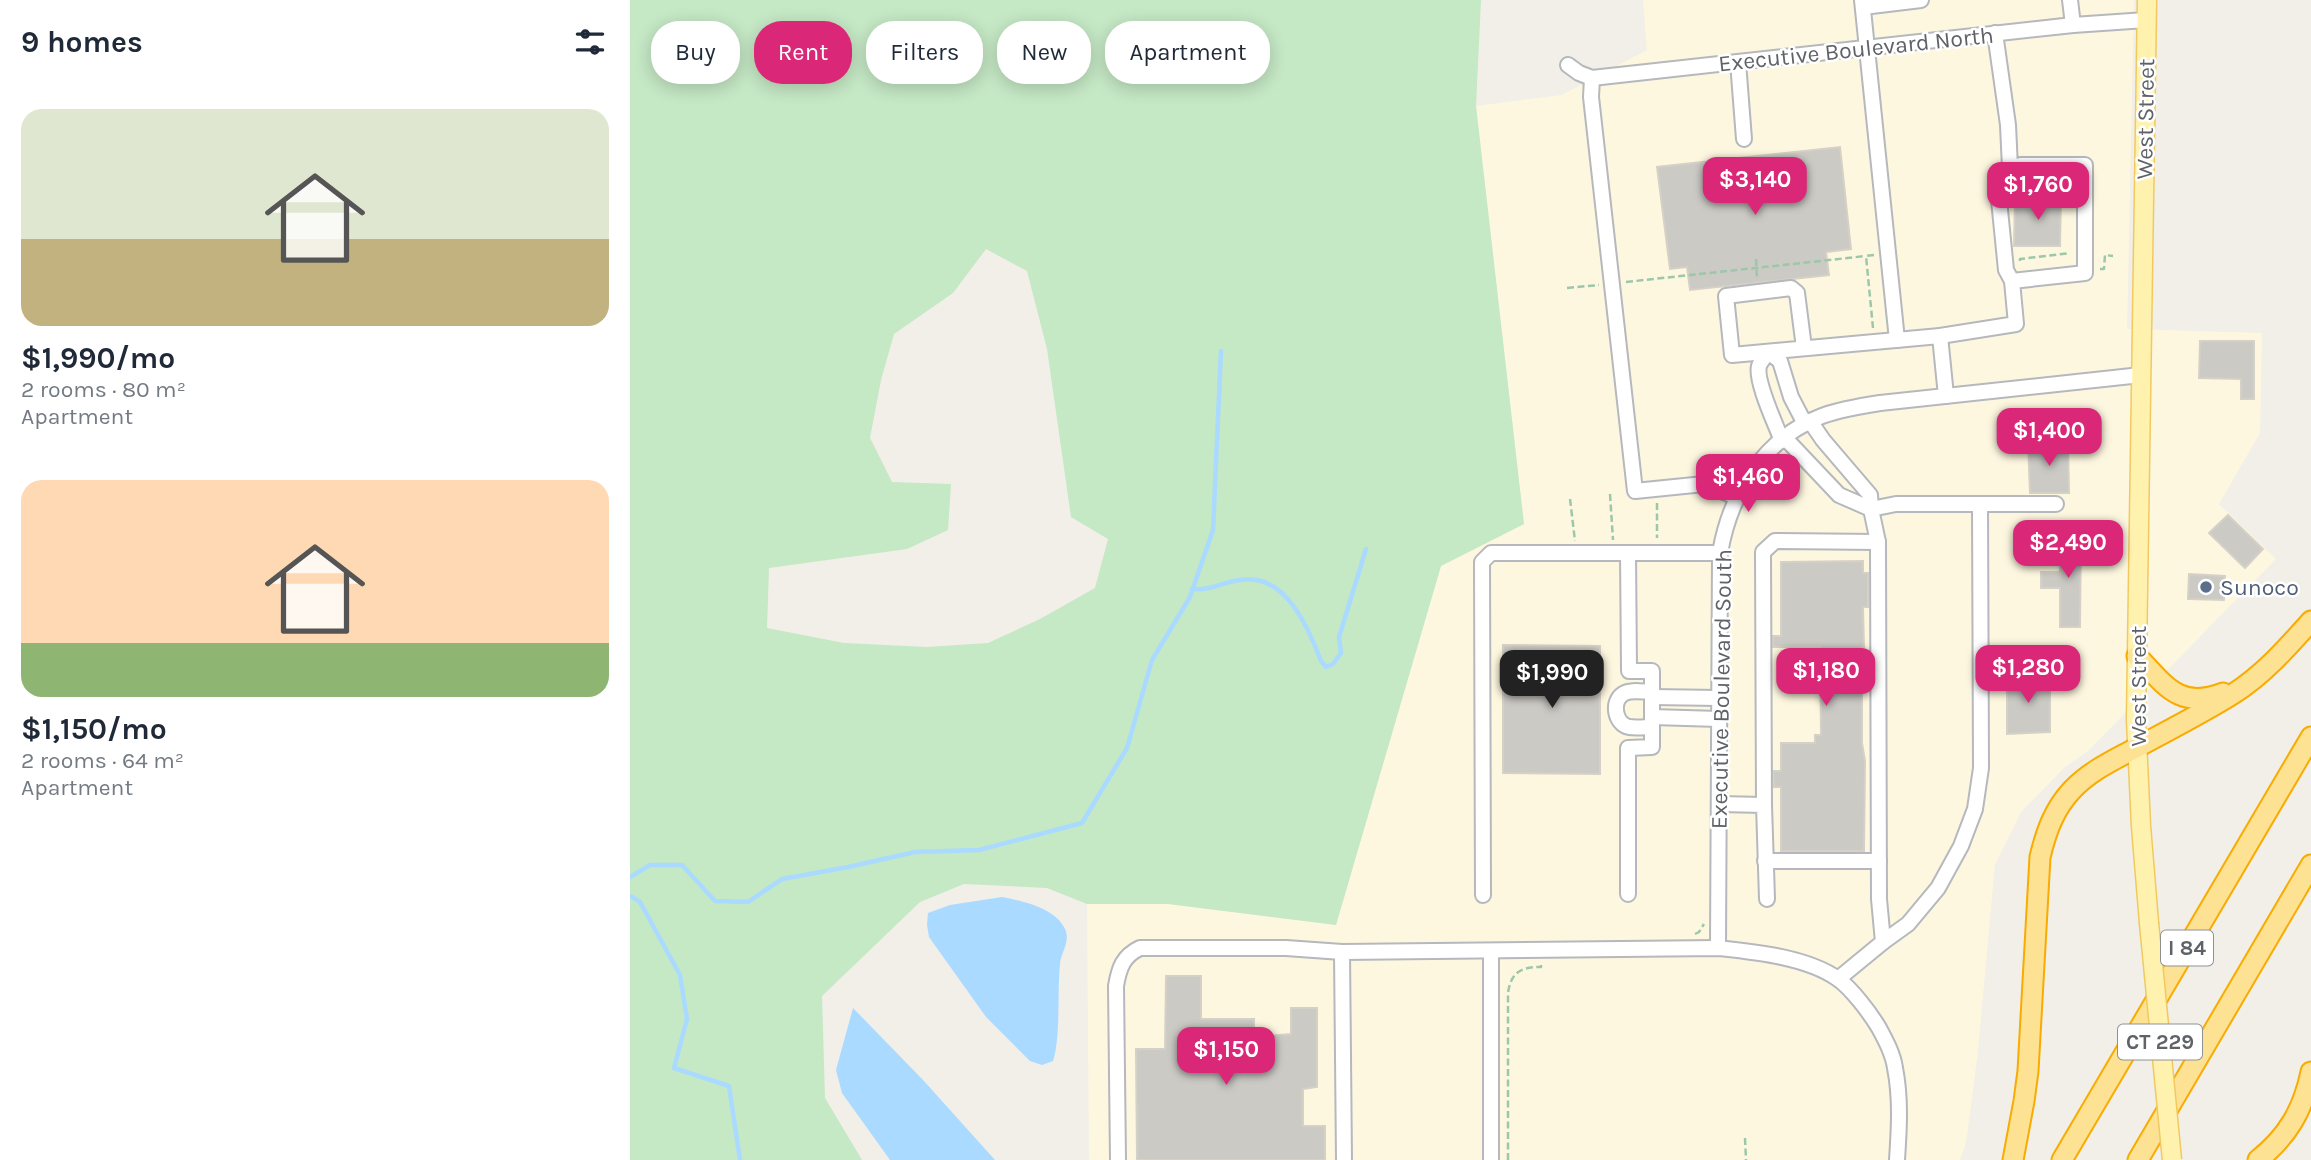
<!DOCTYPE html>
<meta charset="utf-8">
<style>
body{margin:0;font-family:Karla,sans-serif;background:#f2f2f3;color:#1f2937;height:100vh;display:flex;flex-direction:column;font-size:26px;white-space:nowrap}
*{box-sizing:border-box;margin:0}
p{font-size:23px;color:#747a83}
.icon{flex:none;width:38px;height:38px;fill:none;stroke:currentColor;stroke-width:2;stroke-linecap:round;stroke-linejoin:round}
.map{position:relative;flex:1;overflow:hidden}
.side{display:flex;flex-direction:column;background:#fff;width:630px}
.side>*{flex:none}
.guide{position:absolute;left:21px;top:21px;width:665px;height:63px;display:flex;gap:14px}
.price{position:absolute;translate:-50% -60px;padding:0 16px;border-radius:14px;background:#db2777;color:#fff;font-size:23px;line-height:46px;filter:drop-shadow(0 2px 4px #0008)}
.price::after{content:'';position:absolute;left:50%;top:42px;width:21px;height:16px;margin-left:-10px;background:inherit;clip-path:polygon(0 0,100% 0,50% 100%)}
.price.selected{background:#222;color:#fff}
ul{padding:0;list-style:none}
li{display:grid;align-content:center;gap:14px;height:371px;padding:0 21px}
li span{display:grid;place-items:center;height:217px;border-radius:21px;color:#555}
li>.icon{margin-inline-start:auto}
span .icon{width:126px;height:126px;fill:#fffc;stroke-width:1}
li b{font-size:30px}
h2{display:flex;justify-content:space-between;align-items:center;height:84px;padding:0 21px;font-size:30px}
.chip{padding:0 24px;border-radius:28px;background:#fff;box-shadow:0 4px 18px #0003;font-size:24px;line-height:63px}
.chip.selected{background:#db2777;color:#fff}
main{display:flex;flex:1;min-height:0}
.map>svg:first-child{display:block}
</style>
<main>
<section class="side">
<h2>9 homes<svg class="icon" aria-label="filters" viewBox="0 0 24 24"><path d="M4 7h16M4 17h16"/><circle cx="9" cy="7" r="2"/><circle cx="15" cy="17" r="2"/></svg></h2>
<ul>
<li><span style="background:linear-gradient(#dfe7d0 60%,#c2b280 0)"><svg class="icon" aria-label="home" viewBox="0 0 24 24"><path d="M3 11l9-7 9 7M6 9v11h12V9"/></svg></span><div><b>$1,990/mo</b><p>2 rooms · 80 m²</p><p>Apartment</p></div></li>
<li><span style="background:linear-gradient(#ffd9b3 75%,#8fb573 0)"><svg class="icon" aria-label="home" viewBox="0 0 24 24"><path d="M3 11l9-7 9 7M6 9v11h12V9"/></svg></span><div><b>$1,150/mo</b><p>2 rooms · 64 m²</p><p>Apartment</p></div></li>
</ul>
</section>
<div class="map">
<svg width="1681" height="1160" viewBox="0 0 1681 1160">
<rect width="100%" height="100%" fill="#f1efe8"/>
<polygon fill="#fef7e0" points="1013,0 1504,0 1497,329 1632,333 1630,433 1589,504 1646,559 1458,751 1435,767 1391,812 1365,864 1348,1051 1336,1143 1330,1160 459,1160 457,904 538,904 706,925 811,566 894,524 846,106 932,95 1017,50"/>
<path fill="#c5e8c5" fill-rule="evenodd" d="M 0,0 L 851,0 L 846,106 L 894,524 L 811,566 L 706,925 L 538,904 L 457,904 L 417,888 L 334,884 L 290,902 L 192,996 L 195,1098 L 232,1160 L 0,1160 ZM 356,249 L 397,271 L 417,349 L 441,517 L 478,539 L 465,588 L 410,619 L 358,643 L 297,647 L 214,643 L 137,628 L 139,568 L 277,549 L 318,530 L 321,484 L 262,482 L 240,438 L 251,380 L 264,334 L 323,293 Z"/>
<g fill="#aadaff">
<path d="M 372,897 C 392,901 423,907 434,927 C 442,941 431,951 430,964 C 427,992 431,1036 423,1061 L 412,1065 L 400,1061 L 356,1017 L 299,937 L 297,925 L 298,913 L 320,905 Z"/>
<polygon points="223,1008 293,1080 365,1160 260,1160 212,1093 206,1070"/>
</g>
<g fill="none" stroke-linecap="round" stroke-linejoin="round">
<g stroke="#aadaff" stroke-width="4.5">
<path d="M 562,589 C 580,591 593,582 610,580 C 655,572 678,627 691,661 L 696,667 L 703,664 L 711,653 L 709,637 L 736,549"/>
<polyline points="0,877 20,865 52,865 85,901 118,902 152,879 218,867 285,852 349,850 452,823 497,748 522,660 560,597 583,530 591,351"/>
<polyline points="0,896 10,902 50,975 57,1019 44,1068 99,1086 110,1160"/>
</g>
</g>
<g fill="#cccac5" stroke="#d6d1c6" stroke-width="2">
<polygon points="1210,147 1221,249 1196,252 1199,275 1060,290 1057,267 1040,269 1027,167"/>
<polygon points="1385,197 1431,197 1430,246 1384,246"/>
<polygon points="1570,341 1624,341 1624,399 1611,399 1611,379 1569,378"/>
<polygon points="1414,442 1438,443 1439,493 1400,493 1398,443"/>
<polygon points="1598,515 1633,549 1615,568 1579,533"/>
<polygon points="1430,533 1451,533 1450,627 1430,627 1430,588 1411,588 1411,572 1430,572"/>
<polygon points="1233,561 1233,573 1238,573 1238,607 1233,607 1234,647 1232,647 1232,743 1235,761 1234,851 1151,851 1151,787 1144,787 1143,771 1151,771 1151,743 1185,743 1185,735 1191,735 1190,647 1143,647 1143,636 1151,636 1151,562"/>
<polygon points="1559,574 1595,576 1594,600 1558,599"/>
<polygon points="873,645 970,646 970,774 873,773"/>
<polygon points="1377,677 1420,677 1420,732 1377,734"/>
<polygon points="536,976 571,976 571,1019 624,1019 624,1037 661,1034 661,1008 687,1008 687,1087 673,1089 673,1126 695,1126 695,1160 507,1160 506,1049 535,1049"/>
</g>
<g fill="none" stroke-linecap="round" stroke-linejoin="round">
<defs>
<g id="minor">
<polyline points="1232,0 1267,340"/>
<polyline points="1440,0 1443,25"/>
<polyline points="1233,7 1291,0"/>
<polyline points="1108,62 1114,139"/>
<polyline points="938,65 949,73 962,78 1443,25 1516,20"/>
<polyline points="962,78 961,97 1005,491 1074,484 1106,497"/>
<polyline points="1380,168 1391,165 1455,165 1455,273 1382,281"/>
<polyline points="1310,336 1316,396"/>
<polyline points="1174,348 1167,293 1161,288 1096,296 1102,355 1310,336 1386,324 1382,281 1376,270 1368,190 1380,168 1378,125 1365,33"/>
<polyline points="1155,438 1209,495 1241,509 1240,495 1193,440 1180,421"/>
<path d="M 1152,441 C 1146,425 1125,381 1129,366 C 1130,362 1136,356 1138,352 L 1150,361 L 1161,397 L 1175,424"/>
<polyline points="1351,665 1384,665"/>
<path d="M 1022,692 C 1014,692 1000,689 993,694 C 981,702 985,724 999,727 C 1006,728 1015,727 1022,727"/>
<polyline points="1022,697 1089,698"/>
<polyline points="1022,717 1089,719"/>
<polyline points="1089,804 1134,805 1137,899"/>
<polyline points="1134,805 1133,552 1145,541 1248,542"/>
<polyline points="1135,861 1249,861"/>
<polyline points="998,894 998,748 1022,747 1022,671 999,671 998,553"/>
<polyline points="853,895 852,562 861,553 1090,553"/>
<polyline points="1253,942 1278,924 1308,888 1331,846 1345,809 1351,768 1350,504"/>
<path d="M 1088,948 L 1090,553 C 1100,494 1134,438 1192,416 C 1211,409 1230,406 1250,403 L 1511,375"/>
<polyline points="861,951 861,1160"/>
<polyline points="1208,979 1253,942 1249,899 1248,542 1241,509 1266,504 1426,504"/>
<path d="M 488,1160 L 486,986 C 489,968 493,956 510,948 L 656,948 L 712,952"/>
<path d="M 714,1160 L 712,952 L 1088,948 C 1125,952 1177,957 1208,979 C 1222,989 1240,1013 1249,1028 C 1256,1041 1263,1054 1265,1068 C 1271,1098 1269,1130 1267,1160"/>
</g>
<polyline id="major" points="1517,0 1506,720 1511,826 1519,923"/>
<g id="highway">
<path d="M 1507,656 C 1535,685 1549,710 1593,693"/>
<path d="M 1383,1160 L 1394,1101 L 1398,1071 L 1410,857 C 1416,832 1424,809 1442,790 C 1460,771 1482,761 1504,749 C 1537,731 1571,714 1603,694 C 1633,675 1657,648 1681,621"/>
<polyline points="1432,1160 1681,737"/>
<polyline points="1508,1160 1681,865"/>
<path d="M 1628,1160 C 1658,1136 1673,1110 1681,1072"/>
</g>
</defs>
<use href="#minor" stroke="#b5b8bc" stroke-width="18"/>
<use href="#major" stroke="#f2c960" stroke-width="21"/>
<use href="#highway" stroke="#f9ab00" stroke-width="23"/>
<g stroke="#9cc7a9" stroke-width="2.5" stroke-dasharray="7 3.5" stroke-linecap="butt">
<polyline points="1398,187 1440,188"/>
<polyline points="1126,259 1127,278"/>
<polyline points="1390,261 1390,259 1440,253"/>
<polyline points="1470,269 1474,269 1475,255 1483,256"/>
<polyline points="996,282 1236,256"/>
<polyline points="937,288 969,285"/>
<polyline points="1243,328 1236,256 1244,255"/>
<polyline points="980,494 983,540"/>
<polyline points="940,499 945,541"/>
<polyline points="1027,503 1027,538"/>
<polyline points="1065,934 1069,932 1074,924"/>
<polyline points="1115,1138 1116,1160"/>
<path d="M 878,1160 L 878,993 C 881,972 891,967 911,967 L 911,965"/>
</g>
<use href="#minor" stroke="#fff" stroke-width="14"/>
<use href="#major" stroke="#fff2af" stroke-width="18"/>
<use href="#highway" stroke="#fde293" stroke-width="19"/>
<defs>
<polyline id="major-bridge" points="1519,923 1542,1160"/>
</defs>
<use href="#major-bridge" stroke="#f2c960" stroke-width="21" stroke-linecap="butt"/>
<use href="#major-bridge" stroke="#fff2af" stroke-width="18"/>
</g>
<circle fill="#5c6f8a" stroke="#fff" stroke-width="2.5" cx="1576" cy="587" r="7"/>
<g text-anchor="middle" stroke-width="5" stroke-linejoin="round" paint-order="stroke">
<g fill="#fff" stroke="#8f9295" stroke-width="2">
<rect x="1531" y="930.5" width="52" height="35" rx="5"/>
<rect x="1488" y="1024.5" width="84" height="35" rx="5"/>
</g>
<g font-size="21" font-weight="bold" fill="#5f6368">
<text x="1557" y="955">I 84</text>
<text x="1530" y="1049">CT 229</text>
</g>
<g font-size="23" fill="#5f6368" stroke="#fff">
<text transform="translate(1226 49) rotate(-6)" y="8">Executive Boulevard North</text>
<text transform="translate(1515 119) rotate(-89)" y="8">West Street</text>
<text transform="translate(1508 686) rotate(-90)" y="8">West Street</text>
<text transform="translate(1091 689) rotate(-89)" y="8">Executive Boulevard South</text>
</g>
<g font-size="23" fill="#4e5e75" stroke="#fff" text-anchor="start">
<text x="1590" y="595">Sunoco</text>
</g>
</g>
</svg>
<b class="price" style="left:1125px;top:217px">$3,140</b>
<b class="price" style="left:1408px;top:222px">$1,760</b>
<b class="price" style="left:1419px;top:468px">$1,400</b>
<b class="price" style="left:1118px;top:514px">$1,460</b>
<b class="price" style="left:1438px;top:580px">$2,490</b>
<b class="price" style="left:1398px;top:705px">$1,280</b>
<b class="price" style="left:1196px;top:708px">$1,180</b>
<b class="price selected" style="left:922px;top:710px">$1,990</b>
<b class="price" style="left:596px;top:1087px">$1,150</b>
<div class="guide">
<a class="chip">Buy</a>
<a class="chip selected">Rent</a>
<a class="chip">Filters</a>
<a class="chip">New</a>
<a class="chip">Apartment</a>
</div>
</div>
</main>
